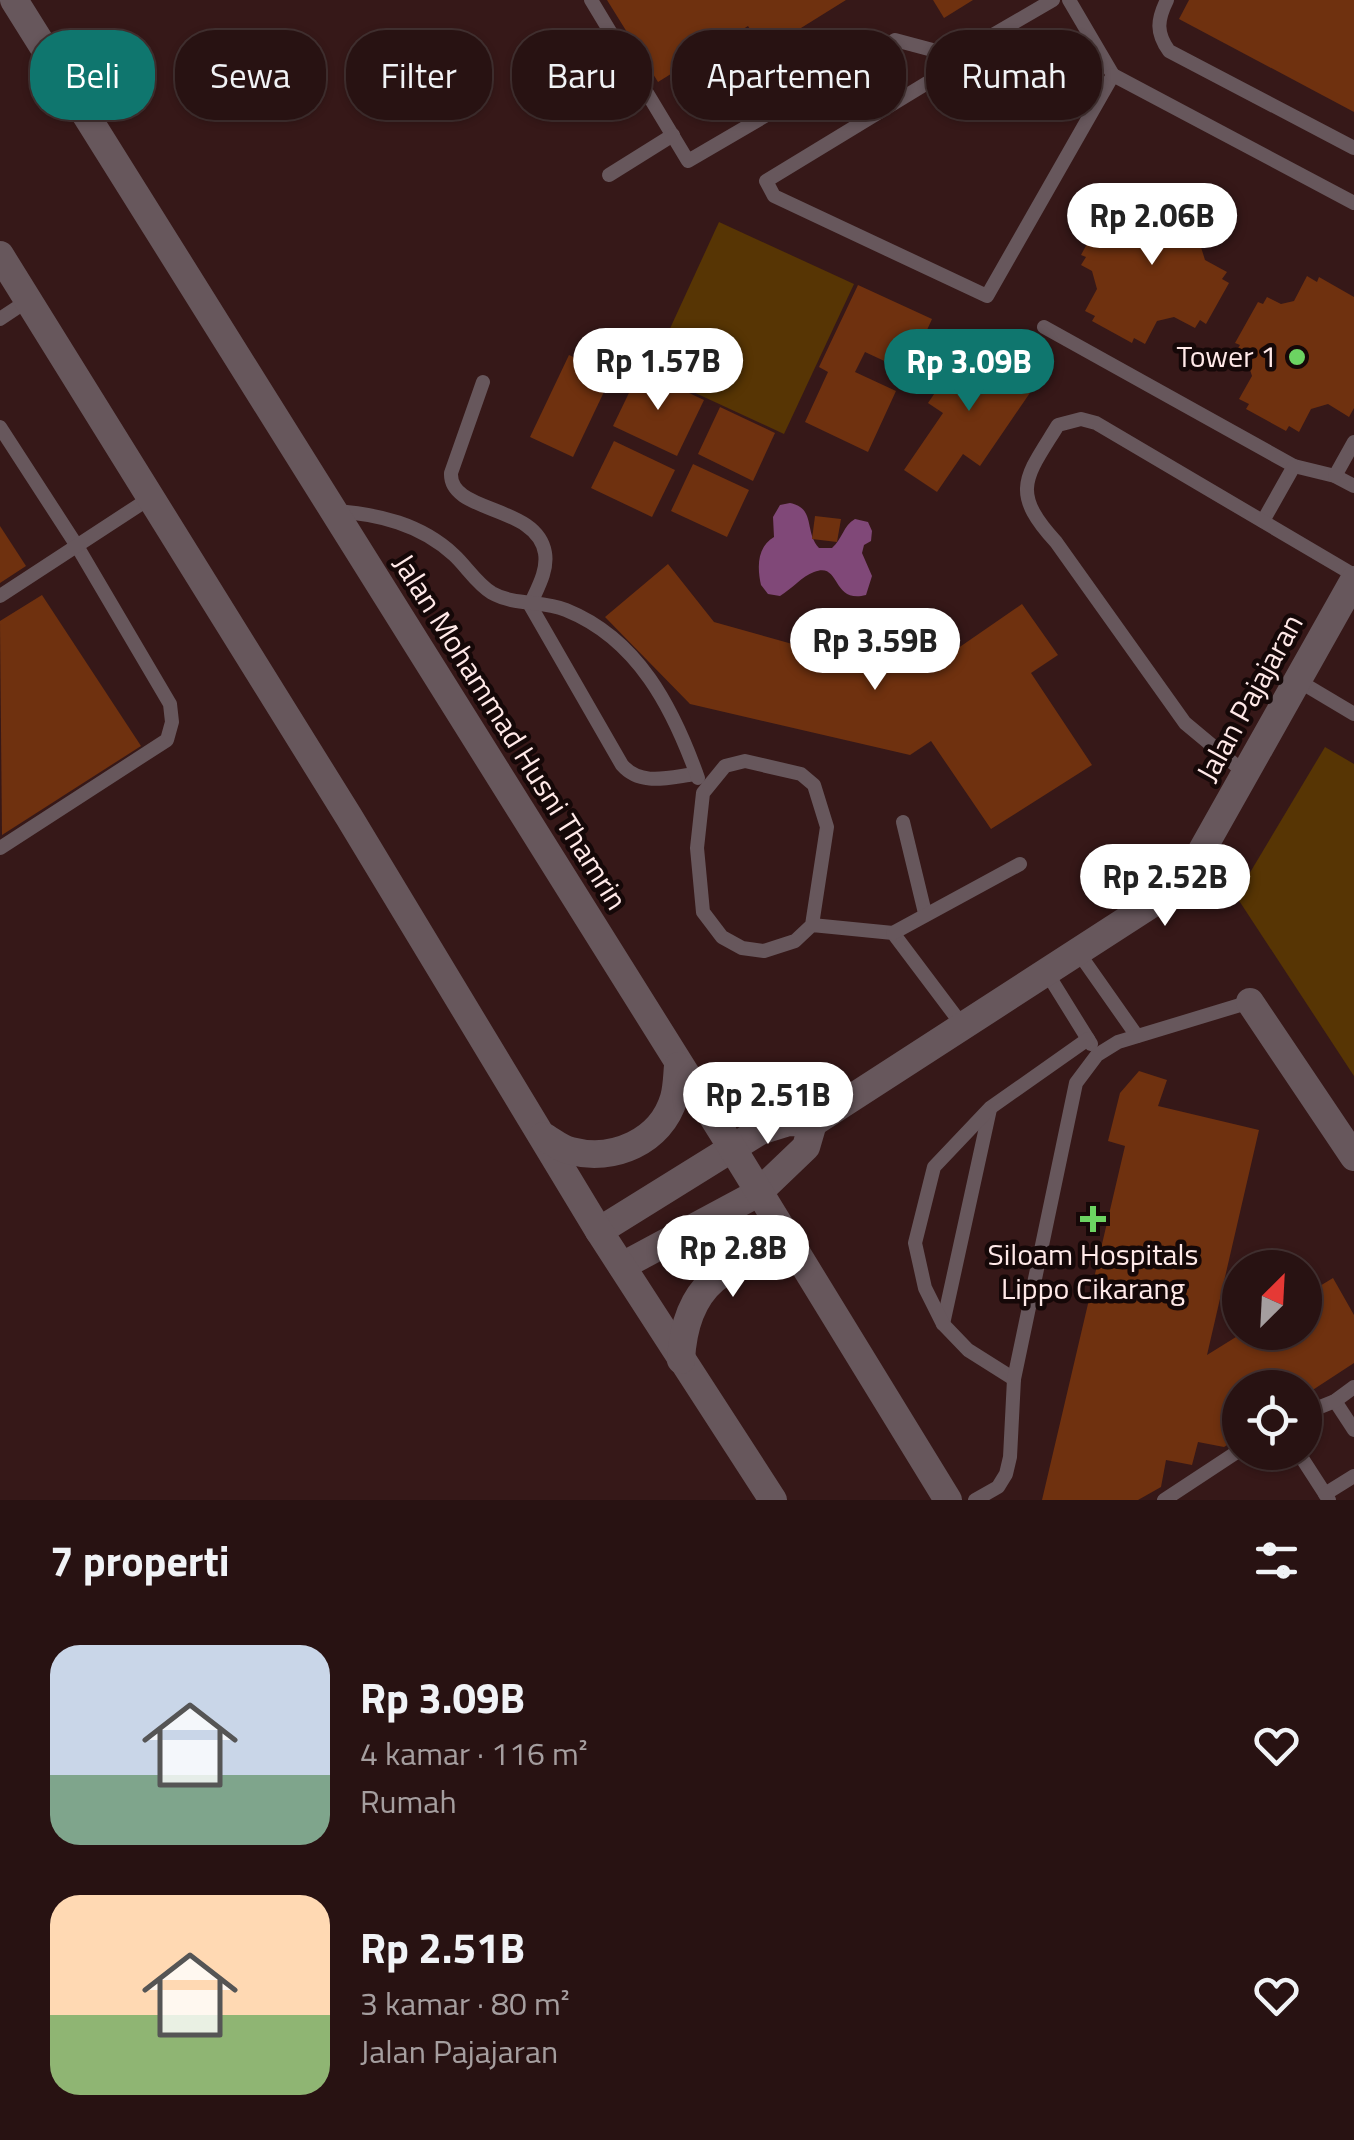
<!DOCTYPE html>
<html lang="id">
<meta charset="utf-8">
<style>
body{margin:0;font-family:"Titillium Web",sans-serif;background:#301b1b;color:#f1f3f6;height:100vh;display:flex;flex-direction:column;font-size:38px;white-space:nowrap}
*{box-sizing:border-box;margin:0}
p{font-size:32px;color:#a59e9f}
.icon{flex:none;width:55px;height:55px;fill:none;stroke:currentColor;stroke-width:2;stroke-linecap:round;stroke-linejoin:round}
.map{position:relative;height:1500px;overflow:hidden}
.panel{display:flex;flex-direction:column;background:#281212;flex:1}
.panel>*{flex:none}
.hud{position:absolute;left:30px;top:30px;width:1295px;height:90px;display:flex;gap:20px}
.needle{width:65px;rotate:24deg}
.controls{position:absolute;left:1222px;top:1250px;display:grid;gap:20px}
.controls a{display:grid;place-items:center;width:100px;height:100px;border-radius:50%;background:#281212;box-shadow:0 2px 8px #0004,0 0 0 2px #443232;font-size:50px}
.price{position:absolute;translate:-50% -85px;padding:0 22px;border-radius:35px;background:#fff;color:#222;font-size:32px;line-height:65px;filter:drop-shadow(0 2px 5px #0008)}
.price::after{content:'';position:absolute;left:50%;top:60px;width:30px;height:22px;margin-left:-15px;background:inherit;clip-path:polygon(0 0,100% 0,50% 100%)}
.price.current{background:#0f766e;color:#fff}
ul{padding:0;list-style:none}
li{display:flex;align-items:center;gap:30px;height:250px;padding:0 50px}
li span{display:grid;place-items:center;flex:none;width:280px;height:200px;border-radius:30px;color:#555}
li>.icon{margin-inline-start:auto}
span .icon{width:120px;height:120px;fill:#fffc;stroke-width:1}
li b{font-size:42px}
h2{display:flex;justify-content:space-between;align-items:center;height:120px;padding:0 50px;font-size:42px}
.chip{padding:0 35px;border-radius:40px;background:#281212;box-shadow:0 2px 8px #0004,0 0 0 2px #443232;font-size:35px;line-height:90px}
.chip.current{background:#0f766e;color:#fff}
.map>svg:first-child{display:block}
</style>
<div class="map">
<svg width="1354" height="1500" viewBox="0 0 1354 1500">
<rect width="100%" height="100%" fill="#361818"/>
<g fill="#573504">
<polygon points="719,222 854,284 784,434 650,372"/>
<polygon points="1325,747 1354,764 1354,1076 1236,896"/>
</g>
<path fill="#804878" d="M 790,503 C 816,508 804,532 819,548 L 832,548 C 843,538 843,526 855,519 L 868,522 L 872,531 L 871,541 L 864,545 L 862,553 L 872,576 L 866,595 C 831,604 841,561 814,572 C 802,576 792,589 780,596 L 768,594 L 761,585 C 757,567 757,547 774,537 L 773,517 L 780,505 Z"/>
<g fill="#6f310f">
<polygon points="607,0 846,0 764,51 748,26 658,82"/>
<polygon points="933,0 973,0 944,18"/>
<polygon points="1189,0 1354,0 1354,112 1179,19"/>
<polygon points="1153,188 1163,194 1165,190 1205,212 1202,216 1212,221 1200,244 1205,260 1227,272 1222,279 1229,283 1206,324 1200,320 1195,328 1174,317 1157,321 1145,344 1134,338 1132,343 1092,321 1095,316 1085,311 1097,289 1092,271 1081,265 1086,257 1081,255 1103,214 1108,216 1113,208 1127,216 1140,213"/>
<polygon points="1307,276 1317,282 1319,277 1354,297 1354,408 1349,417 1328,404 1311,409 1299,432 1289,426 1286,431 1246,409 1249,404 1239,399 1252,376 1247,360 1235,353 1240,345 1235,343 1258,302 1263,304 1267,297 1281,304 1294,301"/>
<polygon points="858,285 932,319 908,372 865,352 855,372 896,391 868,452 805,422 828,372 819,367"/>
<polygon points="970,341 1036,384 980,466 963,454 937,492 904,470 943,413 928,403"/>
<polygon points="569,355 612,375 573,457 530,437"/>
<polygon points="640,370 704,400 677,456 613,426"/>
<polygon points="720,407 775,433 753,481 698,454"/>
<polygon points="614,441 675,470 652,517 591,488"/>
<polygon points="693,464 749,490 727,537 671,511"/>
<polygon points="815,516 841,519 837,542 812,539"/>
<polygon points="0,526 26,566 0,583"/>
<polygon points="668,564 714,622 885,670 938,636 951,653 1022,604 1058,655 1031,673 1092,765 991,829 931,741 910,755 690,704 605,617"/>
<polygon points="42,595 141,746 2,835 0,621"/>
<polygon points="1139,1071 1167,1080 1158,1106 1259,1130 1207,1355 1244,1332 1305,1332 1305,1295 1333,1278 1354,1315 1354,1363 1305,1395 1305,1388 1240,1388 1240,1437 1224,1447 1198,1442 1192,1465 1166,1460 1161,1487 1138,1500 1042,1500 1125,1146 1108,1141 1120,1093"/>
</g>
<g fill="none" stroke-linecap="round" stroke-linejoin="round">
<g stroke="#67575c" stroke-width="14">
<polyline points="591,0 688,161 895,40 940,52 972,47 1053,0"/>
<path d="M 1167,0 C 1157,20 1156,33 1169,51 L 1354,148"/>
<polyline points="940,52 932,80 766,181 774,196 987,296 1113,75 1069,0"/>
<polyline points="1113,75 1354,203"/>
<polyline points="609,175 673,135"/>
<polyline points="0,319 27,301"/>
<polyline points="1044,327 1294,466 1335,476 1354,486"/>
<path d="M 483,382 L 451,473 C 449,514 537,504 545,553 C 548,571 537,589 530,605 L 622,765 C 641,787 670,777 696,774"/>
<polyline points="0,427 77,546 170,704 172,722 167,740 0,848"/>
<polyline points="1335,476 1354,442"/>
<path d="M 335,511 C 378,514 421,524 454,555 C 466,566 477,584 492,593 C 515,606 542,600 566,610 C 638,639 673,708 698,778"/>
<polyline points="1263,521 1294,466"/>
<polyline points="0,596 150,498"/>
<polyline points="1297,680 1354,714"/>
<path d="M 1245,773 L 1185,723 L 1056,542 C 1009,491 1026,477 1058,425 L 1081,419 L 1096,423 L 1354,575"/>
<polyline points="903,822 925,913"/>
<polyline points="812,925 827,827 814,785 801,774 745,761 725,766 703,793 697,848 703,912 722,937 742,948 764,951 795,941 812,925 893,933 963,1026"/>
<polyline points="893,933 1020,864"/>
<polyline points="1078,952 1137,1036"/>
<polyline points="1047,973 1091,1044"/>
<polyline points="943,1324 990,1109"/>
<polyline points="1014,1379 968,1350 943,1324 925,1288 915,1243 934,1167 990,1108 1088,1039"/>
<polyline points="1335,1401 1354,1430"/>
<polyline points="1305,1413 1335,1401 1354,1387"/>
<polyline points="1298,1452 1329,1500"/>
<polyline points="1325,1494 1354,1476"/>
<polyline points="975,1500 998,1487 1006,1474 1010,1457 1014,1379 1076,1083 1097,1055 1118,1042 1250,1002"/>
<polyline points="1164,1500 1240,1450"/>
</g>
<g stroke="#67575c" stroke-width="28">
<polyline points="1250,1002 1354,1157"/>
<polyline points="599,1231 760,1131 789,1122 813,1123 1167,894 1201,852 1354,580"/>
<polyline points="622,1266 758,1193 806,1147 813,1123"/>
</g>
<g stroke="#67575c" stroke-width="28">
<polyline points="14,0 731,1146 948,1500"/>
<polyline points="0,255 349,817 599,1231 773,1500"/>
<path d="M 543,1136 C 552,1141 561,1149 571,1151 C 613,1162 661,1142 674,1098 C 677,1088 677,1076 678,1066"/>
<path d="M 681,1360 C 685,1286 726,1253 799,1258"/>
</g>
</g>
<g fill="#6cd362" stroke="#150808" stroke-width="4">
<circle cx="1297" cy="357" r="10"/>
<path d="M1088 1204h10v10h10v10h-10v10h-10v-10h-10v-10h10z"/>
</g>
<g text-anchor="middle" stroke-width="9" stroke-linejoin="round" paint-order="stroke">
<g font-size="30" fill="#ffe9e8" stroke="#150808" text-anchor="end">
<text x="1277" y="367">Tower 1</text>
<text x="1093" y="1265" text-anchor="middle">Siloam Hospitals<tspan x="1093" dy="34">Lippo Cikarang</tspan></text>
</g>
<g font-size="30" fill="#ffe9e8" stroke="#150808">
<text transform="translate(1250 698) rotate(-61)" y="10">Jalan Pajajaran</text>
<text transform="translate(510 732) rotate(58)" y="10">Jalan Mohammad Husni Thamrin</text>
</g>
</g>
</svg>
<div class="controls">
<a><svg class="needle" viewBox="-14 -14 28 28"><path d="M0-13l5 13h-10z" fill="#e53935"/><path d="M0 13l5-13h-10z" fill="#a59e9f"/></svg></a>
<a><svg class="icon" aria-label="locate" viewBox="0 0 24 24"><circle cx="12" cy="12" r="6"/><path d="M12 2v4M12 18v4M2 12h4M18 12h4"/></svg></a>
</div>
<b class="price" style="left:1152px;top:268px">Rp 2.06B</b>
<b class="price" style="left:658px;top:413px">Rp 1.57B</b>
<b class="price current" style="left:969px;top:414px">Rp 3.09B</b>
<b class="price" style="left:875px;top:693px">Rp 3.59B</b>
<b class="price" style="left:1165px;top:929px">Rp 2.52B</b>
<b class="price" style="left:768px;top:1147px">Rp 2.51B</b>
<b class="price" style="left:733px;top:1300px">Rp 2.8B</b>
<div class="hud">
<a class="chip current">Beli</a>
<a class="chip">Sewa</a>
<a class="chip">Filter</a>
<a class="chip">Baru</a>
<a class="chip">Apartemen</a>
<a class="chip">Rumah</a>
</div>
</div>
<section class="panel">
<h2>7 properti<svg class="icon" aria-label="filters" viewBox="0 0 24 24"><path d="M4 7h16M4 17h16"/><circle cx="9" cy="7" r="2"/><circle cx="15" cy="17" r="2"/></svg></h2>
<ul>
<li><span style="background:linear-gradient(#c9d6e8 65%,#7fa58c 0)"><svg class="icon" aria-label="home" viewBox="0 0 24 24"><path d="M3 11l9-7 9 7M6 9v11h12V9"/></svg></span><div><b>Rp 3.09B</b><p>4 kamar · 116 m²</p><p>Rumah</p></div><svg class="icon" aria-label="heart" viewBox="0 0 24 24"><path d="M12 20l-8-8c-3-5 5-10 8-4 3-6 11-1 8 4z"/></svg></li>
<li><span style="background:linear-gradient(#ffd9b3 60%,#8fb573 0)"><svg class="icon" aria-label="home" viewBox="0 0 24 24"><path d="M3 11l9-7 9 7M6 9v11h12V9"/></svg></span><div><b>Rp 2.51B</b><p>3 kamar · 80 m²</p><p>Jalan Pajajaran</p></div><svg class="icon" aria-label="heart" viewBox="0 0 24 24"><path d="M12 20l-8-8c-3-5 5-10 8-4 3-6 11-1 8 4z"/></svg></li>
</ul>
</section>
